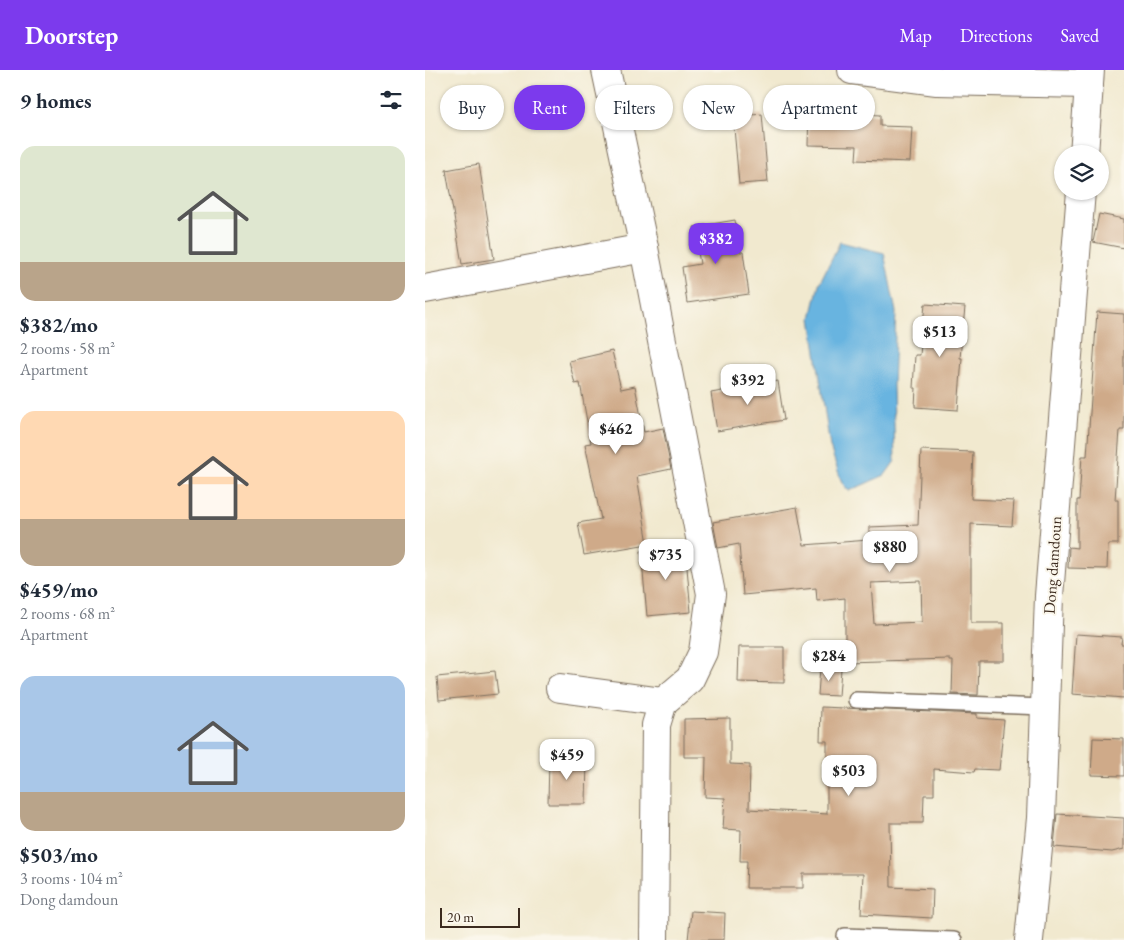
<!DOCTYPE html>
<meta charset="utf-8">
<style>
body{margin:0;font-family:"EB Garamond",serif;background:#f6f6f7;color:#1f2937;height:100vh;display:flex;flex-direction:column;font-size:19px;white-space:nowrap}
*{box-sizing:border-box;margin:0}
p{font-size:16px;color:#747a83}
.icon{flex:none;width:28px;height:28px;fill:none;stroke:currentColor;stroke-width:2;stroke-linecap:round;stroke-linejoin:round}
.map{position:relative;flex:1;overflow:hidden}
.details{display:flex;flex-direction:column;background:#fff;width:425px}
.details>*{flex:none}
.banner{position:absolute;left:15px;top:15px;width:475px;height:45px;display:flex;gap:10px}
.tools{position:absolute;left:629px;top:75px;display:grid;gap:10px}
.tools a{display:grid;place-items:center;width:55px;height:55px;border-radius:50%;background:#fff;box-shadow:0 1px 4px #0004;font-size:25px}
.scale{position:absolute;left:15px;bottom:12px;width:80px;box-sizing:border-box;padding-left:5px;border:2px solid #3b2a1e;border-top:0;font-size:14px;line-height:18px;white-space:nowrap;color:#3b2a1e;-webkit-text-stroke:4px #fbf7ec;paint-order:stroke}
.price{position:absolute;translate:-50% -42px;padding:0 11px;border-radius:10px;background:#fff;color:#222;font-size:16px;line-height:32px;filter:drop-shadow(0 1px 2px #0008)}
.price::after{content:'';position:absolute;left:50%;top:30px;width:15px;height:11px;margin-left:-8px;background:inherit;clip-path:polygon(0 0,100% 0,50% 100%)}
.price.on{background:#7c3aed;color:#fff}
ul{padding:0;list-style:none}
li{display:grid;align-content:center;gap:10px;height:265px;padding:0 20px}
li span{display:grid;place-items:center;height:155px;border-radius:15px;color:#555}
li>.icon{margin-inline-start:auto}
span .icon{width:90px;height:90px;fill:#fffc;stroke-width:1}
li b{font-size:21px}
h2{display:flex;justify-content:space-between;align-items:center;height:60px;padding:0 20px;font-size:21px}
.pill{padding:0 18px;border-radius:22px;background:#fff;box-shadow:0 1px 4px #0004;font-size:18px;line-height:45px}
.pill.on{background:#7c3aed;color:#fff}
header{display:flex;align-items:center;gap:30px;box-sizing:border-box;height:70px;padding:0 25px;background:#7c3aed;color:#fff}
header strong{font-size:24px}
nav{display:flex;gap:28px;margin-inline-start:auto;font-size:18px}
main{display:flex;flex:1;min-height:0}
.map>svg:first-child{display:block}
</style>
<header>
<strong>Doorstep</strong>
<nav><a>Map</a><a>Directions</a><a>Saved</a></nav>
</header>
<main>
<section class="details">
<h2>9 homes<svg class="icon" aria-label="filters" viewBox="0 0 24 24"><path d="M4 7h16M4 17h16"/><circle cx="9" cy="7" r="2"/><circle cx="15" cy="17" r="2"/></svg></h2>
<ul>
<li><span style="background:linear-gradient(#dfe7d0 75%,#b9a48a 0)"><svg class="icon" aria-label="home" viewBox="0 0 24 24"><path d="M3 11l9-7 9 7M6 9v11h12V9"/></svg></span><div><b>$382/mo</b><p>2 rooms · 58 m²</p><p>Apartment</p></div></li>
<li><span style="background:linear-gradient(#ffd9b3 70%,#b9a48a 0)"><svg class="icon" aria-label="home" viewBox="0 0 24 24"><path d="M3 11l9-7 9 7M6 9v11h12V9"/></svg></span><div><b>$459/mo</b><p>2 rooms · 68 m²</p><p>Apartment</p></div></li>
<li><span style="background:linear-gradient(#a9c7e8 75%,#b9a48a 0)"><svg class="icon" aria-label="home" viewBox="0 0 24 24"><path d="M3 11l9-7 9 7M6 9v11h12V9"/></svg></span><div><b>$503/mo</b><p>3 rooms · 104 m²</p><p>Dong damdoun</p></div></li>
</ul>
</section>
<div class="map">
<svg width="699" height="870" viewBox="0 0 699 870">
<rect width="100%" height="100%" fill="#fbf7ec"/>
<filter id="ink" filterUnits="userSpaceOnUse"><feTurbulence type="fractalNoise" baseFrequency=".02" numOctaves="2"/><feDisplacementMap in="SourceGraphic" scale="10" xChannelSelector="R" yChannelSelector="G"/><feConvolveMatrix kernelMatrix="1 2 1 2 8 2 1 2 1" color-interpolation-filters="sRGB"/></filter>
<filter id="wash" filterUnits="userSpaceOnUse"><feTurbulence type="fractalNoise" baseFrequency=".0096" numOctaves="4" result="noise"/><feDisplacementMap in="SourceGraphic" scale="20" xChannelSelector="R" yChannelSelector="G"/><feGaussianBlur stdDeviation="1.12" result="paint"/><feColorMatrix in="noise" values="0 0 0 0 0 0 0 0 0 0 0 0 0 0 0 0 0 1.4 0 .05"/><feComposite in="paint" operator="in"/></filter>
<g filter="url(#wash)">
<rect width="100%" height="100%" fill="#f1e9cf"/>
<polygon fill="#67b4e0" stroke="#516f7f" points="415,172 459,183 471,242 468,316 470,391 460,405 424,421 417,413 405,377 386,248 394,214"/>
<g id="blocks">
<g fill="#cfaa89" fill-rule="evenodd">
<polygon points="384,40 417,40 417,43 455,45 455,56 487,57 485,92 431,90 432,76 383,75"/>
<polygon points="337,44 343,112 314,114 308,47"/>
<polygon points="54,94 69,189 37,194 21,100"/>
<polygon points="674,144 699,149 699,178 668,172"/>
<polygon points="310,150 315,182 318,182 324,224 262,233 257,197 275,194 269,157"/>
<polygon points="500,234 540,237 535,288 537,288 533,340 490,337 491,318 488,318 490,285 495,285"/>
<polygon points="672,242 699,244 699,360 695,360 690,430 693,430 693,474 683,474 682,499 643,498 644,477 652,478 652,430 654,430 657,386 662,386"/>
<polygon points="187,281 196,319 210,316 219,362 238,358 246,399 212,406 223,474 159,485 153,453 176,449 160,374 166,373 155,313 150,314 144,291"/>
<polygon points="353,311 359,350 292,361 286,323"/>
<path d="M 496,380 L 548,382 L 546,429 L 589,431 L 587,456 L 546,454 L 546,553 L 579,553 L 579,591 L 554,591 L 553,625 L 527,624 L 528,591 L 525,591 L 525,589 L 420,592 L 420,528 L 392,531 L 391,518 L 318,525 L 314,474 L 293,478 L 288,452 L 372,437 L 379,475 L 444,470 L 444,457 L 493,455 ZM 496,511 L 497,552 L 449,554 L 446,513 Z"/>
<polygon points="260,476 266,542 222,546 216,481"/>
<polygon points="651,564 697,567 696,574 699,574 699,628 647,624"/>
<polygon points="314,577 359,577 359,613 313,612"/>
<polygon points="395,598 416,599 414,626 393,625"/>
<polygon points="70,601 73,624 14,630 12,607"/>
<polygon points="396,637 552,644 552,648 579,650 574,700 550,699 549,702 509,699 509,725 499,725 498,753 465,753 466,817 508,819 507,848 436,844 438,804 378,804 378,818 321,818 322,791 315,791 316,760 298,759 300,728 280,727 281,687 259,687 259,649 305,648 305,694 325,695 324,739 402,744 402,671 395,671"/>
<polygon points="668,668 699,669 699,706 666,705"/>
<polygon points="124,688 162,689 161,734 123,734"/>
<polygon points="632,744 699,748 699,779 687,782 629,777"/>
<polygon points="266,841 300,843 299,870 263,870"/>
</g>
</g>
</g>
<g filter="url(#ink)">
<use href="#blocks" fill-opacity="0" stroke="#7b6d5c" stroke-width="1"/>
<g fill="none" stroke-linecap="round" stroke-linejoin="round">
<defs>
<g id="service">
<polyline points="431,630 620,637"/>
<polyline points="420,866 529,870"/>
</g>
<g id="minor">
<polyline points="181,0 219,178 286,524 278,582 265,609 238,632 231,655 229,870"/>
<polyline points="427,0 512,11 664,14"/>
<polyline points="659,84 665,0"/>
<polyline points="0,219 219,178"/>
<polyline points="135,618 238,632"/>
<polyline points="604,870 616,748 624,526 656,121"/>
</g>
</defs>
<use href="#service" stroke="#7b6d5c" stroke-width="18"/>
<use href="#minor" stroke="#7b6d5c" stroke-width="30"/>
<use href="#service" stroke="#fff" stroke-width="15"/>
<use href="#minor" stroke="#fff" stroke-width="28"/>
</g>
</g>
<g text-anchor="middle" stroke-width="4" stroke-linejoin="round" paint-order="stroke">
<g font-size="16" fill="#3b2a1e" stroke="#fbf7ec">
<text transform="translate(627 495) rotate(-86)" y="6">Dong damdoun</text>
</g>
</g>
</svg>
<div class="tools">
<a><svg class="icon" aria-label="layers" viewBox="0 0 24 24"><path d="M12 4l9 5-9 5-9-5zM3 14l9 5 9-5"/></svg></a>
</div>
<div class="scale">20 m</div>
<b class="price on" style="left:291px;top:195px">$382</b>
<b class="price" style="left:515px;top:288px">$513</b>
<b class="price" style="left:323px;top:336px">$392</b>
<b class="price" style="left:191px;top:385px">$462</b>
<b class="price" style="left:465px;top:503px">$880</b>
<b class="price" style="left:241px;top:511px">$735</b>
<b class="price" style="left:404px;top:612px">$284</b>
<b class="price" style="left:142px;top:711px">$459</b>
<b class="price" style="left:424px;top:727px">$503</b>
<div class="banner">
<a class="pill">Buy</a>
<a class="pill on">Rent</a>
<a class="pill">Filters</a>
<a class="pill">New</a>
<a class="pill">Apartment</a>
</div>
</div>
</main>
